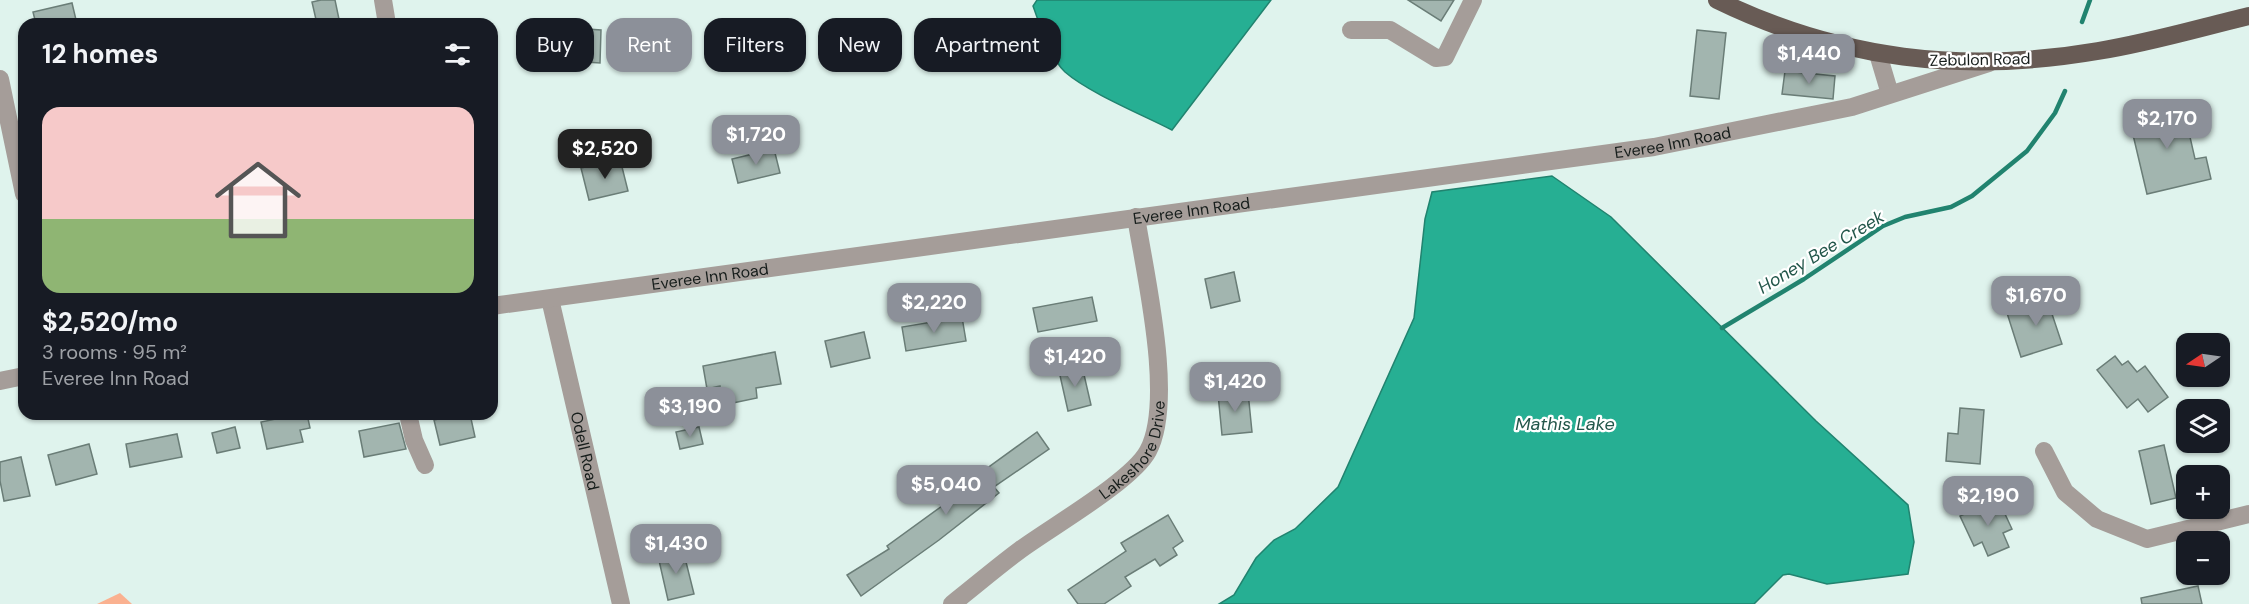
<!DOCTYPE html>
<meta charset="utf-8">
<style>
body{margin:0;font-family:"DM Sans",sans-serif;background:#20242c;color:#f1f3f6;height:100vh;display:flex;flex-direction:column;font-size:22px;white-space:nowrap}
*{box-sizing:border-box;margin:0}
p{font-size:20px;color:#9ea1a6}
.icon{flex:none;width:33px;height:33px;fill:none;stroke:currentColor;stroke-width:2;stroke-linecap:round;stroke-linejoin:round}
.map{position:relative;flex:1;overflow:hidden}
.drawer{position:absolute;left:18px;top:18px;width:480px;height:402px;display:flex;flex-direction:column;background:#171b24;border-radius:18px;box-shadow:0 2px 4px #0004}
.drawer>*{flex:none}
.top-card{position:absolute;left:516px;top:18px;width:570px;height:54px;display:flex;gap:12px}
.needle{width:39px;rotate:257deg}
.tools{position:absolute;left:2176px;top:333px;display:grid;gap:12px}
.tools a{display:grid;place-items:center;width:54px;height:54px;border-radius:12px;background:#171b24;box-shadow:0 2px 4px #0004;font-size:30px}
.price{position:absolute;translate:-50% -51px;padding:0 14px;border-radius:12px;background:#8c9099;color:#fff;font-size:20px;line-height:39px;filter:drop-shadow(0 2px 3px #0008)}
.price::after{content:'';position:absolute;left:50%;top:36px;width:18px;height:14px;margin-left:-9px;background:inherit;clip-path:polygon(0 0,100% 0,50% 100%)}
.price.current{background:#222;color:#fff}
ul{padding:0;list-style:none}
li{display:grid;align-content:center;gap:12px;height:318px;padding:0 24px}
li+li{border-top:2px solid #363941}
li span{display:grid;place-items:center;height:186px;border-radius:18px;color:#555}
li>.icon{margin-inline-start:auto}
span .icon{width:108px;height:108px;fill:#fffc;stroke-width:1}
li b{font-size:26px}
h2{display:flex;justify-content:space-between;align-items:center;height:72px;padding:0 24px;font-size:26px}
.tag{padding:0 21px;border-radius:18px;background:#171b24;box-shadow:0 2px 4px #0004;font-size:21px;line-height:54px}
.tag.current{background:#8c9099;color:#fff}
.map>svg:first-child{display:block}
</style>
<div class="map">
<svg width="2249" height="604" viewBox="0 0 2249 604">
<rect width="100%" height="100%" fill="#dff3ed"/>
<polygon fill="#fab190" points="120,593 132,604 97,604"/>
<g fill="#26af93" stroke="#21836f" stroke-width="1.5">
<path d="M 1037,0 L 1271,0 L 1172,130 C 1143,115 1089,93 1065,72 C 1050,58 1040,25 1033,6 Z"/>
<polygon points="1552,176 1611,217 1816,421 1908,505 1914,542 1908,574 1827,584 1789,574 1783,575 1754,604 1219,604 1234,595 1256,558 1274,540 1295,529 1338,487 1414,318 1425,219 1432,192"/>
</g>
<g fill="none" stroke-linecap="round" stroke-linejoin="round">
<g stroke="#21836f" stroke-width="4.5">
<polyline points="2082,22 2090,0"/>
<polyline points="1722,328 1804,279 1883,226 1905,217 1951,207 1972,196 2027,151 2055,113 2065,91"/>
</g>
</g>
<g fill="#a2b5af" stroke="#6a7d77" stroke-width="1.5">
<polygon points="321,0 335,0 340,24 317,24 312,2"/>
<polygon points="1408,0 1454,0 1441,21"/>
<polygon points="72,3 77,24 36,24 33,12"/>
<polygon points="572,28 601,30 600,63 570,61"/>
<polygon points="1697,30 1726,33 1719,99 1690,96"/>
<polygon points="1785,71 1835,76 1833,99 1782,94"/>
<polygon points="2182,102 2195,159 2206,157 2211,179 2147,194 2130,122 2149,117 2147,110"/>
<polygon points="774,149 780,173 738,183 732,159"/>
<polygon points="620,159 628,191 589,200 581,168"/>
<polygon points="1234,272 1240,301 1211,308 1205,279"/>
<polygon points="1092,297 1097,321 1038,332 1033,308"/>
<polygon points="2060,297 2064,310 2052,314 2062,344 2021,357 2007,313"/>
<polygon points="962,317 966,341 906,351 902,327"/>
<polygon points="864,332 870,358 831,367 825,341"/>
<polygon points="775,352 781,384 756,388 757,398 723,405 720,386 707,389 703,366"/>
<polygon points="2115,356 2122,365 2128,361 2137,372 2145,366 2168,397 2148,412 2138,399 2127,408 2097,370"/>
<polygon points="1082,366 1091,405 1068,411 1059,371"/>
<polygon points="1248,392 1252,432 1222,435 1218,394"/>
<polygon points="1960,408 1984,410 1980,464 1946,461 1948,433 1958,434"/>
<polygon points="300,414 307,414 310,428 300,430 303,442 267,449 261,422"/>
<polygon points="461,414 470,414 475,437 440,445 434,420"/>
<polygon points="399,423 406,449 364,457 359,431"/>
<polygon points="235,427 240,448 217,453 212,433"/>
<polygon points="699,427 703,444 680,449 676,432"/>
<polygon points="1037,432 1049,449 994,487 999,493 939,540 861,596 847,575 889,549 887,546 942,506 939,503"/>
<polygon points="177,434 182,457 130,467 126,444"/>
<polygon points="89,444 97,474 56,485 48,455"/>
<polygon points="2164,445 2176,498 2151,504 2139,451"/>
<polygon points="21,457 30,496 4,501 0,481 0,462"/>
<polygon points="1998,499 2012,529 2003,533 2009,547 1988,556 1982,542 1974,546 1960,516"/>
<polygon points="1168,515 1183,541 1173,548 1177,555 1160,566 1155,559 1125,577 1131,586 1104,604 1078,604 1068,590 1126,551 1121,543"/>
<polygon points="683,550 694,594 668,600 658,556"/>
<polygon points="2198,586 2202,604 2142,604 2141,598"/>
</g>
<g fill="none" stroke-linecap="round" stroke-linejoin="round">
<g stroke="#a59d99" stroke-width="18">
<polyline points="383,0 387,24"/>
<polyline points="1351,30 1390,30 1436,58 1445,57 1473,0"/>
<polyline points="1878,54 1890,94"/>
<polyline points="0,79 24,194"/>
<path id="s1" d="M 550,299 L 621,604"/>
<path id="s2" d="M 492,306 L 1654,147 L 1852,107 L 1989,63"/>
<polyline points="0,381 24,376"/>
<polyline points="408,414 414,440 425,465"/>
<polyline points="2044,451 2065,492 2097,519 2147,539 2249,514"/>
<path id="s3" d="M 952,604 C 975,586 997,567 1020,550 C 1051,527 1132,481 1148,451 C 1175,401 1145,274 1136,217"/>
</g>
<path stroke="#685b55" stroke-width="18" d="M 1717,0 C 1840,60 1964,74 2098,51 C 2149,43 2199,28 2249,16"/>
</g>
<g text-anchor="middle" stroke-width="4.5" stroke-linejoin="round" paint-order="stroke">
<g font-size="16" fill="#161d1b" stroke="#fff">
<text transform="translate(1980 59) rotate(-1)" y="6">Zebulon Road</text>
<text dy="6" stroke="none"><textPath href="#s2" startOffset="1192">Everee Inn Road</textPath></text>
<text dy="6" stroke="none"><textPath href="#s2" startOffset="706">Everee Inn Road</textPath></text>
<text dy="6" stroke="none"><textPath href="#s2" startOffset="220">Everee Inn Road</textPath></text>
<text dy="6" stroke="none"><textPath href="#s3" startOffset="243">Lakeshore Drive</textPath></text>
<text dy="6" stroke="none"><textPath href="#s1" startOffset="156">Odell Road</textPath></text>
</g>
<g font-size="18" font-style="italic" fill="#23574b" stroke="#fff">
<text transform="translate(1821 252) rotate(-31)" y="6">Honey Bee Creek</text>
<text x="1565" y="430">Mathis Lake</text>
</g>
</g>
</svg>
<div class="tools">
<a><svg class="needle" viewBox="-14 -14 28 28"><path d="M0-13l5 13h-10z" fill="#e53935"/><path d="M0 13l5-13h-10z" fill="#9ea1a6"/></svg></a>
<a><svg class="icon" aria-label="layers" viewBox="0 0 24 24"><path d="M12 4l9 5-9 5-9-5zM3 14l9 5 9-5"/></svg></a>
<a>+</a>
<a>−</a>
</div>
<b class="price" style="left:1809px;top:85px">$1,440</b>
<b class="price" style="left:2167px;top:150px">$2,170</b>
<b class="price" style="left:756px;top:166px">$1,720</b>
<b class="price current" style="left:605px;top:180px">$2,520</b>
<b class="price" style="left:2036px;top:327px">$1,670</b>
<b class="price" style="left:934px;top:334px">$2,220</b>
<b class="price" style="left:1075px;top:388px">$1,420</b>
<b class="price" style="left:1235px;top:413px">$1,420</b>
<b class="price" style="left:690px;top:438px">$3,190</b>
<b class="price" style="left:946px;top:516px">$5,040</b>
<b class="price" style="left:1988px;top:527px">$2,190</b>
<b class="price" style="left:676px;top:575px">$1,430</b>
<div class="top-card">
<a class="tag">Buy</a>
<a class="tag current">Rent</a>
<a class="tag">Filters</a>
<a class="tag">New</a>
<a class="tag">Apartment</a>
</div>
<section class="drawer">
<h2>12 homes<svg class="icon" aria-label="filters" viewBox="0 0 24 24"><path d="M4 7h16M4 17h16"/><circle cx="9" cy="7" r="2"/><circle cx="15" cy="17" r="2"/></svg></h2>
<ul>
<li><span style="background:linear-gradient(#f6c9c9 60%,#8fb573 0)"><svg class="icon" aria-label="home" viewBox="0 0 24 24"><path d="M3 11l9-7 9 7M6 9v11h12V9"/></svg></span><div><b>$2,520/mo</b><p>3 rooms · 95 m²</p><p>Everee Inn Road</p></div></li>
</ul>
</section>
</div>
